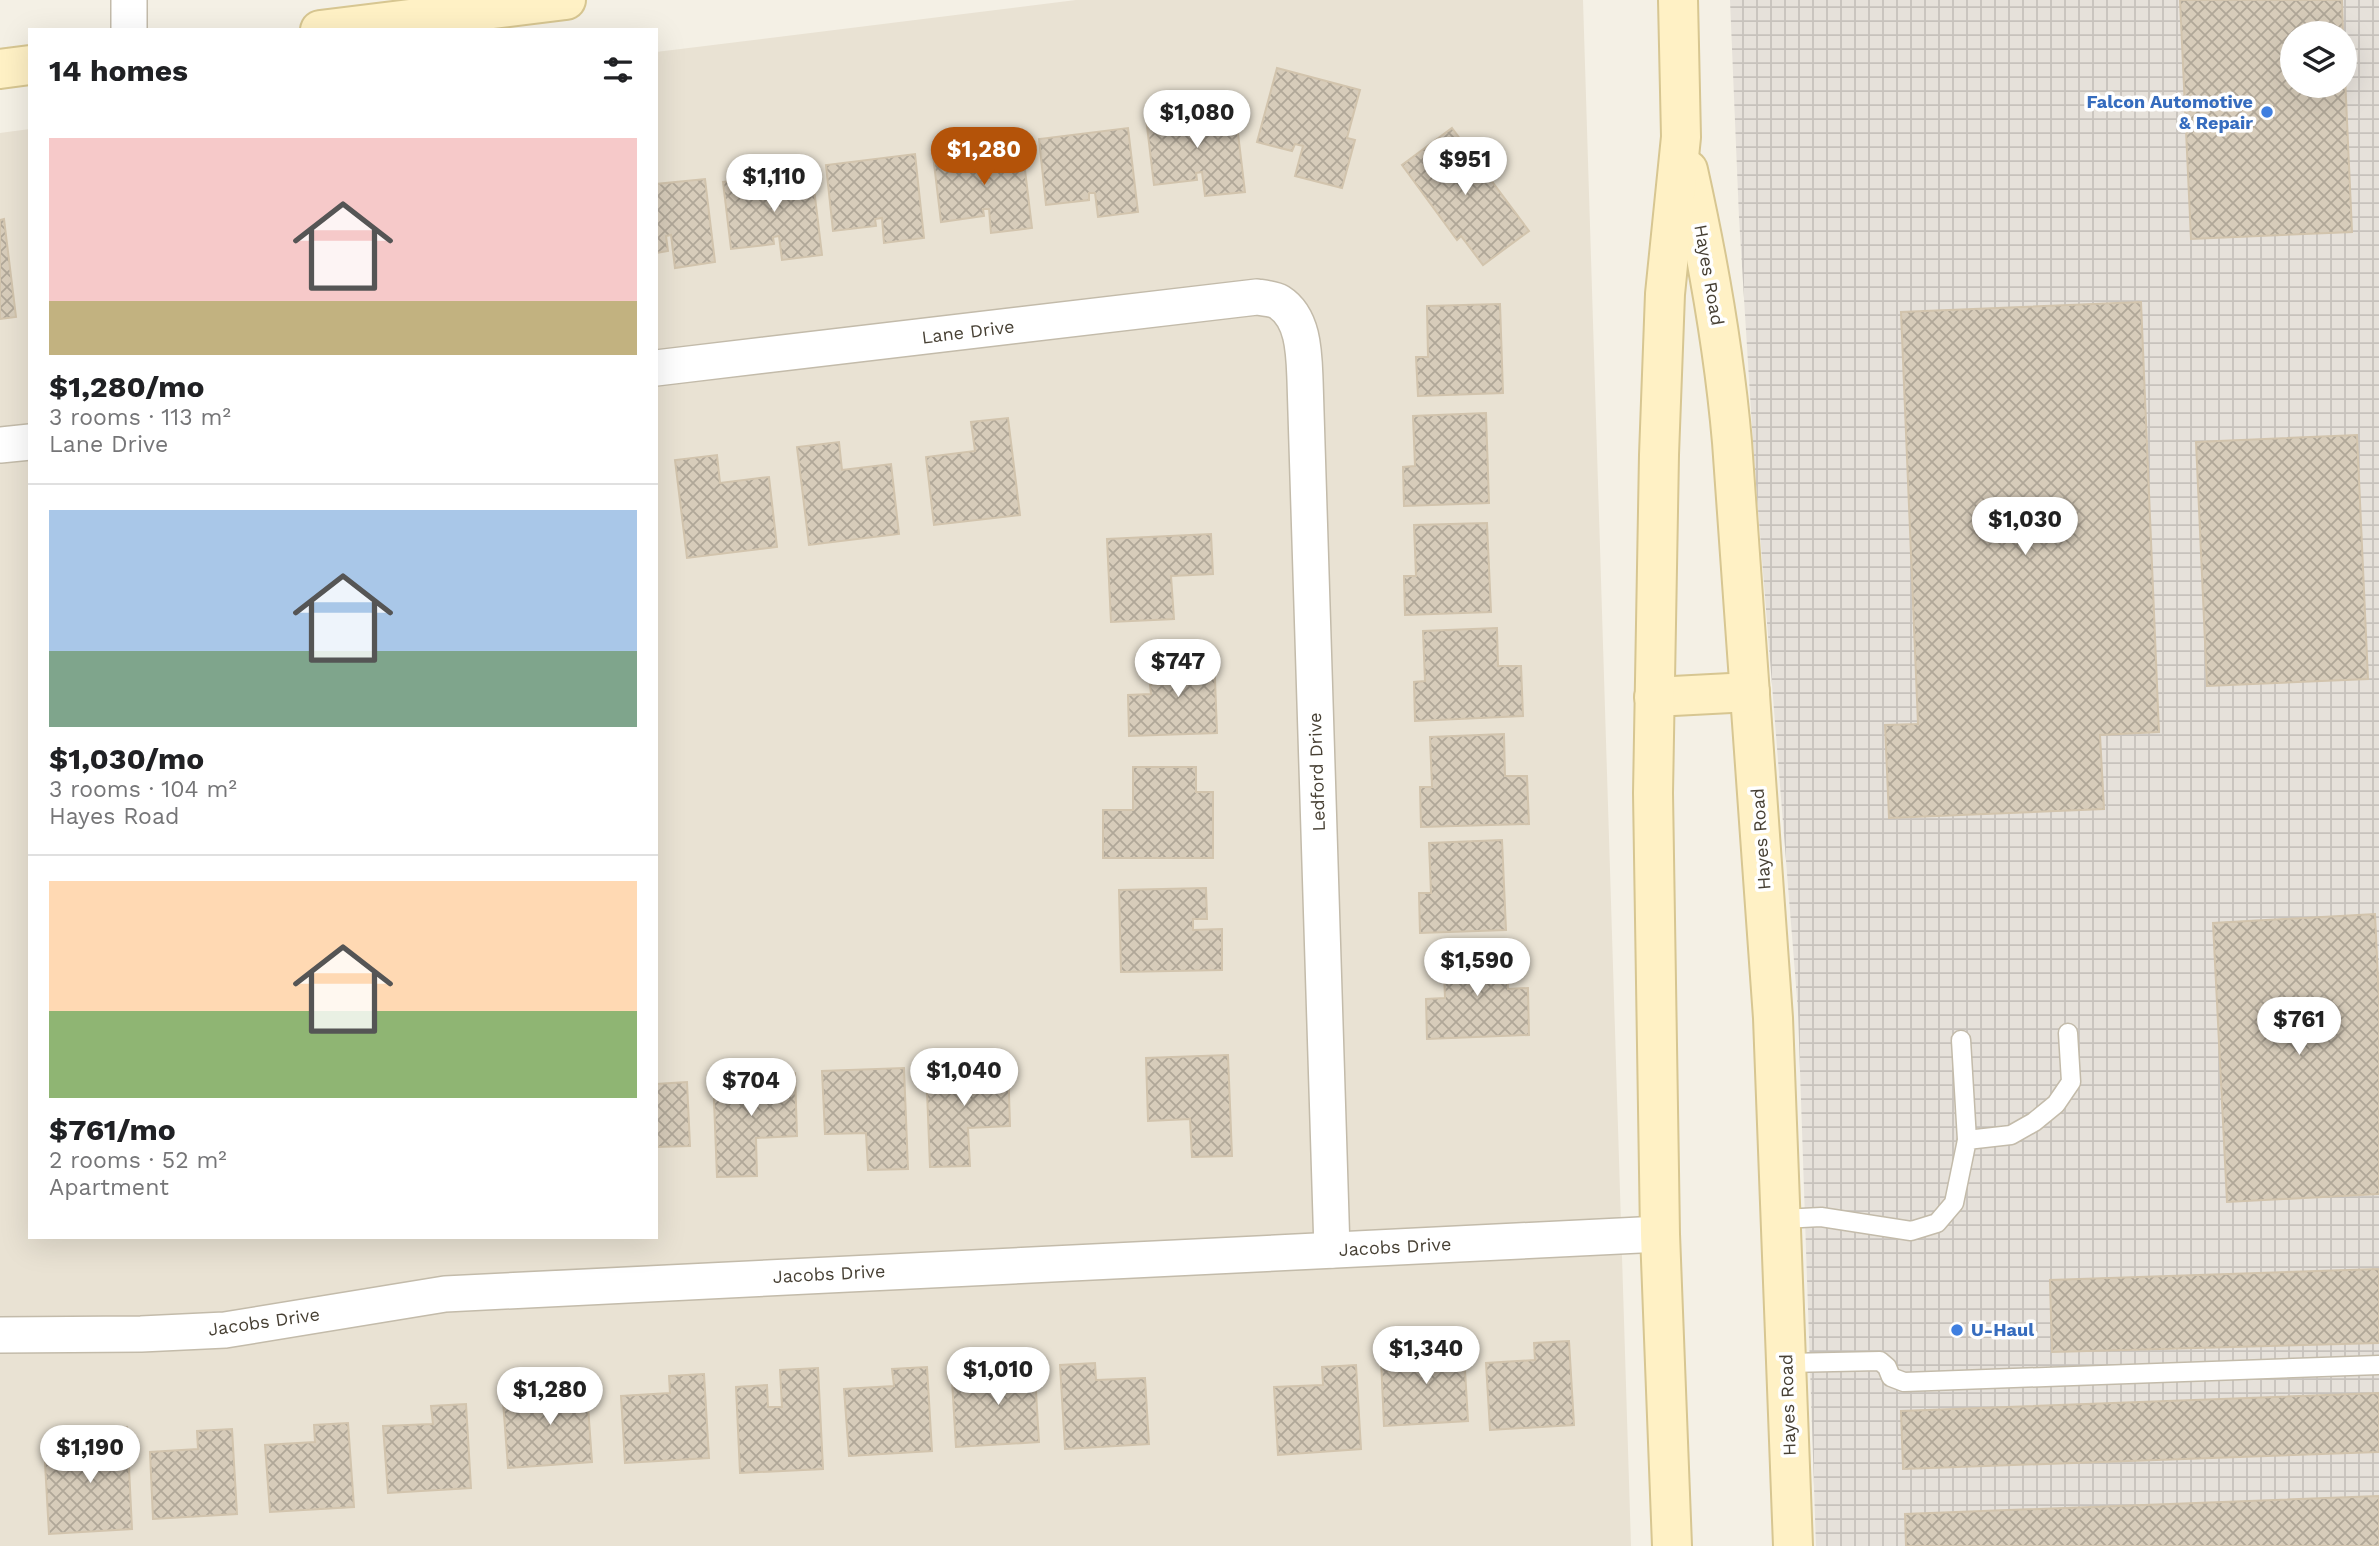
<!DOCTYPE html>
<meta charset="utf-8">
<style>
body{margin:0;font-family:"Work Sans",sans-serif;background:#f6f6f6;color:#202124;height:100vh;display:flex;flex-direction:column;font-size:26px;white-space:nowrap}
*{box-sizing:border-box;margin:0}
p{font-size:23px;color:#757577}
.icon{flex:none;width:38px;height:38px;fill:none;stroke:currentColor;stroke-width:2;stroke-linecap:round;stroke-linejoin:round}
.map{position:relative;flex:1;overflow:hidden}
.sheet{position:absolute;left:28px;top:28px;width:630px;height:1211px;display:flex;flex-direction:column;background:#fff;border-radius:0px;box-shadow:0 7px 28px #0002}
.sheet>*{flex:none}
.controls{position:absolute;left:2280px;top:21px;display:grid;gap:14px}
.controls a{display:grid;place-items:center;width:77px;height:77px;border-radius:50%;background:#fff;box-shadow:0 7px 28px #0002;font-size:35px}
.price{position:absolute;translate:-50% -60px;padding:0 16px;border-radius:24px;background:#fff;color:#222;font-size:23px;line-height:46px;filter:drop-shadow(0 2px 4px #0008)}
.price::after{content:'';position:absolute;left:50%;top:42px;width:21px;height:16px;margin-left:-10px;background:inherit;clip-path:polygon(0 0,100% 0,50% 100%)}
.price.on{background:#b45309;color:#fff}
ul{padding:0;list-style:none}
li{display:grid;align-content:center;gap:14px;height:371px;padding:0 21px}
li+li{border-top:2px solid #e0e0e0}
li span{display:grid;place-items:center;height:217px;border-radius:0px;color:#555}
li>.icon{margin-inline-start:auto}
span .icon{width:126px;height:126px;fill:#fffc;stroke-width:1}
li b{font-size:30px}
h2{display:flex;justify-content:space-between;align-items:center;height:84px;padding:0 21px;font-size:30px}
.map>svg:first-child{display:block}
</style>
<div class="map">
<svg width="2379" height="1546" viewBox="0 0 2379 1546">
<defs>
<pattern id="industrial-grid" width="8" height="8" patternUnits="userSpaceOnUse" patternTransform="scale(1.75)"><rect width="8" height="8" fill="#e6e1da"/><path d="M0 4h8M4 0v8" fill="none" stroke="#c7c2bc"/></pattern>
<pattern id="building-cross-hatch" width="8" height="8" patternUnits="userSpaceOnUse" patternTransform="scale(1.75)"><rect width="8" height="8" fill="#d7ccba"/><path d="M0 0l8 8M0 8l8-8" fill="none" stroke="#b0a798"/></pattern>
</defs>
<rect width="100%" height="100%" fill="#f4f0e5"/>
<polygon fill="#e9e2d3" points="1076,0 1583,0 1631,1546 0,1546 0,133 30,129 30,1237 656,1237 656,52"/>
<path fill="url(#industrial-grid)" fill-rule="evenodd" d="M 1730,0 L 2379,0 L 2379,1546 L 1816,1546 L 1798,1011 L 1754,459 L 1739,218 ZM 2292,33 L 2345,33 L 2345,86 L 2292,86 Z"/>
<g fill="url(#building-cross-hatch)" stroke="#d2c4ad" stroke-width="2">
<polygon points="2180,0 2342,0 2343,33 2292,33 2292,86 2345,86 2345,76 2352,232 2191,239"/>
<polygon points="1277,68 1360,90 1347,138 1355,140 1342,188 1295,176 1303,146 1295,144 1292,151 1257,142"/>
<polygon points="1235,108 1245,192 1205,196 1202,172 1196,173 1197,180 1154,185 1146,118"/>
<polygon points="1128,128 1138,212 1098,217 1095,193 1089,193 1089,200 1046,205 1039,139"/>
<polygon points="1452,128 1529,231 1483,265 1461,236 1457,240 1402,165"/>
<polygon points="1022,145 1032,228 991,233 989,209 983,209 984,216 941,222 933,155"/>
<polygon points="915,154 924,238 884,243 882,218 875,219 876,226 833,231 826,165"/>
<polygon points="812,172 822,255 782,260 779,236 773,237 774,244 731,249 723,182"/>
<polygon points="705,179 715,262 675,268 671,235 666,236 668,251 656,253 656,184"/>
<polygon points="4,219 16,317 0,319 0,220"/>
<polygon points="2141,302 2159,732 2100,735 2104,809 1889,818 1885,725 1918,724 1901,312"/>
<polygon points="1500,304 1503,393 1418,396 1416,357 1428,357 1427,306"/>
<polygon points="1486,413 1489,503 1404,506 1403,467 1415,466 1413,416"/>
<polygon points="1008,418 1020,515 934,525 926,457 975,451 971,422"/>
<polygon points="2357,435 2368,679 2207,686 2196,442"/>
<polygon points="839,442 842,470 891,464 899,534 809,545 797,447"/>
<polygon points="717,455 720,483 769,477 777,547 687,558 675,460"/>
<polygon points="1487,523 1491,612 1405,615 1404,576 1416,576 1414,525"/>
<polygon points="1211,534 1213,574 1171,576 1174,619 1111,622 1107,539"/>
<polygon points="1497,628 1498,666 1521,666 1523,716 1415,721 1414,682 1425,681 1423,631"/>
<polygon points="1214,651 1217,733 1129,736 1128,695 1151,694 1150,685 1170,684 1168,653"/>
<polygon points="1504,734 1505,776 1527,776 1529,824 1421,827 1420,787 1432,787 1430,737"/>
<polygon points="1133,767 1196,767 1196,792 1213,792 1213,858 1103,858 1103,810 1133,810"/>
<polygon points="1502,840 1506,930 1420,933 1419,893 1431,893 1429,843"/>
<polygon points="1206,888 1207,919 1193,919 1193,930 1222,929 1222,970 1121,972 1119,890"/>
<polygon points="2375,914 2379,1000 2379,1194 2227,1202 2213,923"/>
<polygon points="1506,948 1508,989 1528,988 1529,1035 1427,1039 1426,999 1445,998 1443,950"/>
<polygon points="1228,1055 1232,1156 1192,1157 1190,1119 1148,1121 1146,1058"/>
<polygon points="1008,1063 1010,1126 968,1128 970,1166 930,1167 926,1066"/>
<polygon points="904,1068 908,1169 868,1170 866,1133 825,1134 822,1071"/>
<polygon points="795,1073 797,1136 756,1138 757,1176 717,1177 713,1076"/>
<polygon points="687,1082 690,1146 656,1147 656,1084"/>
<polygon points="2379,1269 2379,1343 2052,1352 2050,1280"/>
<polygon points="1463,1336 1468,1421 1384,1426 1381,1359 1429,1356 1428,1339"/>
<polygon points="1569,1341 1574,1425 1490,1430 1486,1363 1535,1360 1534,1343"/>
<polygon points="1034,1358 1039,1442 956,1447 952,1380 1000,1378 999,1360"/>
<polygon points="1095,1363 1096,1380 1145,1378 1149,1444 1065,1449 1060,1365"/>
<polygon points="1356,1365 1361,1449 1278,1455 1274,1387 1323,1385 1322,1367"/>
<polygon points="927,1367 932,1451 849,1456 844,1389 894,1386 892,1369"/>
<polygon points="818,1368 823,1469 740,1473 736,1387 767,1385 768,1407 782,1407 780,1370"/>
<polygon points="704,1374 709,1458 625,1463 621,1396 670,1393 669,1376"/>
<polygon points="586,1378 592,1462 508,1468 503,1401 553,1398 552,1380"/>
<polygon points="2379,1393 2379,1452 1903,1469 1901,1411"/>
<polygon points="466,1404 471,1488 388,1493 383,1426 433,1424 431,1406"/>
<polygon points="348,1423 354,1507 270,1512 265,1445 315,1442 314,1425"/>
<polygon points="127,1427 132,1529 49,1534 44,1445 77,1444 78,1459 92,1458 90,1429"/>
<polygon points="232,1429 237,1514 153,1519 150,1452 198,1449 197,1431"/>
<polygon points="2379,1496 2379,1546 1906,1546 1905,1514"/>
</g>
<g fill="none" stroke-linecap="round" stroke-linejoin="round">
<defs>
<g id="lane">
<polyline points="1961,1040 1967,1140"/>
<polyline points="1782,1219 1821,1217 1911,1231 1937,1223 1954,1203 1967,1140 2011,1135 2034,1122 2056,1104 2071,1082 2068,1033"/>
<polyline points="1787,1363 1880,1361 1887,1367 1891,1377 1904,1382 2379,1365"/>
</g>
<g id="street">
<polyline points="129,0 129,30"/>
<path d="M 656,368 L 1257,297 C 1264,298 1274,299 1279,302 C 1304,318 1304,354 1305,380 L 1332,1250"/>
<polyline points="0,445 30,442"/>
<polyline points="0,1335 141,1334 225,1330 445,1294 1660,1234"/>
</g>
<g id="secondary">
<polyline points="320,30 566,0"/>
<polyline points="0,69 30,65"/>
<path d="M 1688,170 C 1708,260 1724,350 1732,442 L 1773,1018 L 1793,1546"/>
<polyline points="1654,697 1750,692"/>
<polyline points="1672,1546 1660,1234 1653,793 1659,455 1665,294 1681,137 1678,0"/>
</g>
</defs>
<use href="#lane" stroke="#c3bbaa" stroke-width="21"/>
<use href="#street" stroke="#c3bbaa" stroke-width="38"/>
<use href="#secondary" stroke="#d7c691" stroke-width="42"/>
<use href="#lane" stroke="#fff" stroke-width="18"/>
<use href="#street" stroke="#fff" stroke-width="35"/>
<use href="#secondary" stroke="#fff1c5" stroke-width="38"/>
</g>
<g fill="#3f7fe0" stroke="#fff" stroke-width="2.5">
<circle cx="2267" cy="112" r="7"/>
<circle cx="1957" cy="1330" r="7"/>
</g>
<g text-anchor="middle" stroke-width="7" stroke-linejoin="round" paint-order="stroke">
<g font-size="18" font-weight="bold" fill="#366cbe" stroke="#fff" text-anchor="end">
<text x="2253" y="108">Falcon Automotive<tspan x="2253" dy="21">&amp; Repair</tspan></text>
<text x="1971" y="1336" text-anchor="start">U-Haul</text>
</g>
<g font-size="18" fill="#474034" stroke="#fff">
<text transform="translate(1709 275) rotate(80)" y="6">Hayes Road</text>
<text transform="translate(968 332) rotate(-7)" y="6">Lane Drive</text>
<text transform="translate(1317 772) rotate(-92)" y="6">Ledford Drive</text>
<text transform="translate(1761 839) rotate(-94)" y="6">Hayes Road</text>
<text transform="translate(1395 1247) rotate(-3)" y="6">Jacobs Drive</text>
<text transform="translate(829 1274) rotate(-3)" y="6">Jacobs Drive</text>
<text transform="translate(264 1322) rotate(-8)" y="6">Jacobs Drive</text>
<text transform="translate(1788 1405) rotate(-92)" y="6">Hayes Road</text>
</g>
</g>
</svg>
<div class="controls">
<a><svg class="icon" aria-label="layers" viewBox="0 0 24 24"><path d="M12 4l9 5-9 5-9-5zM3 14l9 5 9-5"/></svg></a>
</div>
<b class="price" style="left:1197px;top:150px">$1,080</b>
<b class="price on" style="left:984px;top:187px">$1,280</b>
<b class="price" style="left:1465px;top:197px">$951</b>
<b class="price" style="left:774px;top:214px">$1,110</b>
<b class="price" style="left:2025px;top:557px">$1,030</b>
<b class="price" style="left:1178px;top:699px">$747</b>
<b class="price" style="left:1477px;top:998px">$1,590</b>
<b class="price" style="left:2299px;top:1057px">$761</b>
<b class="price" style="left:964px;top:1108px">$1,040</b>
<b class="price" style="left:751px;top:1118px">$704</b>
<b class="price" style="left:1426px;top:1386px">$1,340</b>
<b class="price" style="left:998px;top:1407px">$1,010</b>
<b class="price" style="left:550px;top:1427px">$1,280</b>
<b class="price" style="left:90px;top:1485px">$1,190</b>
<section class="sheet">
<h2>14 homes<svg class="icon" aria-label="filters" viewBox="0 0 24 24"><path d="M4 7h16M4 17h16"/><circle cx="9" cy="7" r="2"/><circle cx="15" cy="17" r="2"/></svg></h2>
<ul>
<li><span style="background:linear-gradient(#f6c9c9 75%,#c2b280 0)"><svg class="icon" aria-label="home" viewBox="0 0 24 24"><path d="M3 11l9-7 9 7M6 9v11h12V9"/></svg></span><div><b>$1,280/mo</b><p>3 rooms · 113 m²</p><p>Lane Drive</p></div></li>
<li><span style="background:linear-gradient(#a9c7e8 65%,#7fa58c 0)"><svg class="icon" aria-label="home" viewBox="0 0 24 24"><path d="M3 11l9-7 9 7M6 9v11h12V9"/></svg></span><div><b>$1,030/mo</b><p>3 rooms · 104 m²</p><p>Hayes Road</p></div></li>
<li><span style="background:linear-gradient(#ffd9b3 60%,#8fb573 0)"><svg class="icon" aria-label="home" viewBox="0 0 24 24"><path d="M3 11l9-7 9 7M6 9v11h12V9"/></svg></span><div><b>$761/mo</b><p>2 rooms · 52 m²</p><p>Apartment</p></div></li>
</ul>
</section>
</div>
